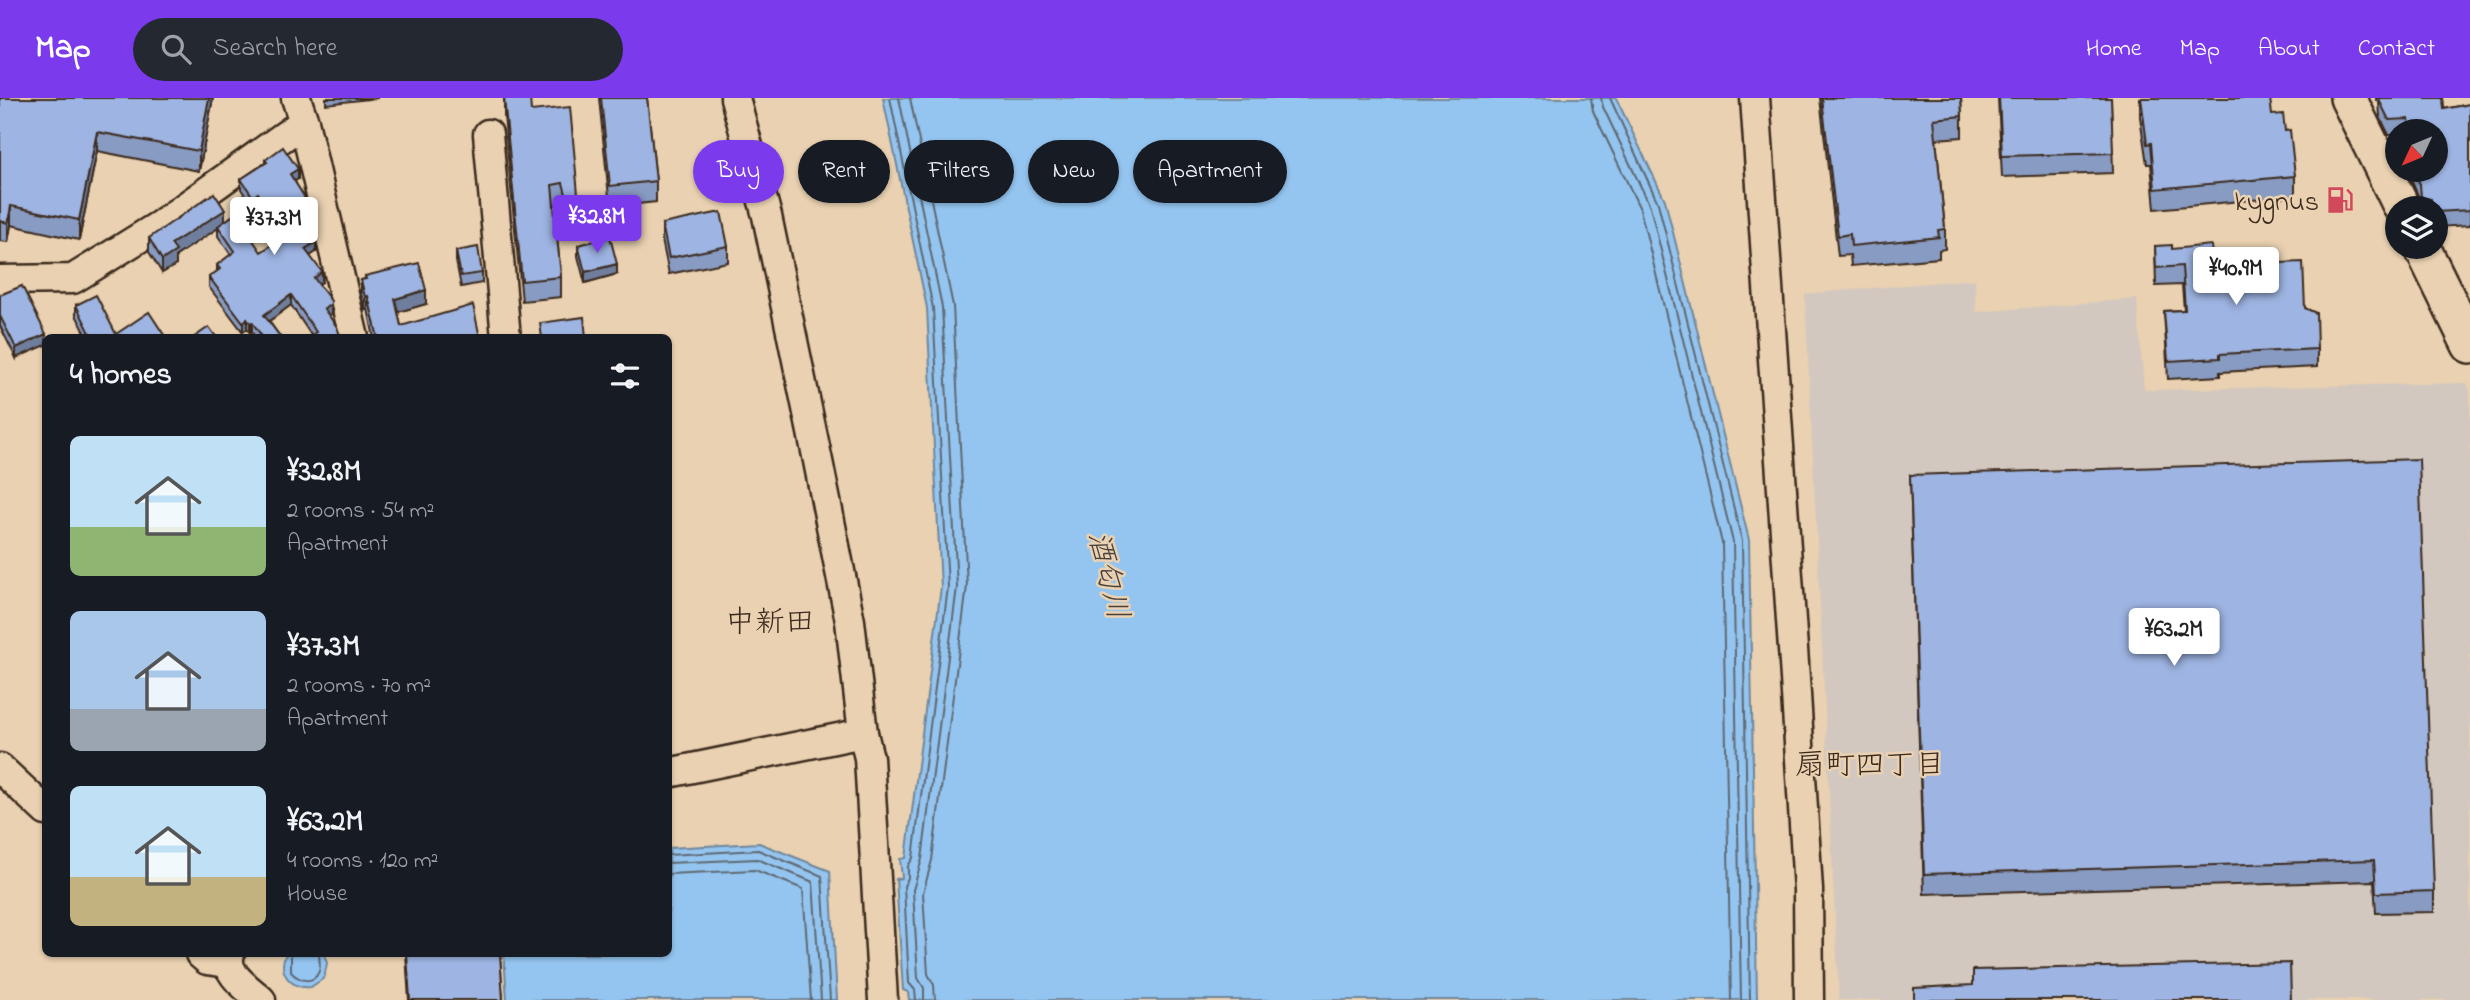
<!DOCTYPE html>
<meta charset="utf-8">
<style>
body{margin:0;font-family:"Indie Flower","Klee One",sans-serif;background:#242831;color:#f1f3f6;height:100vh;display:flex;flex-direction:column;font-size:26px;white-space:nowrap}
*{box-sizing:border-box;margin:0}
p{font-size:23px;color:#9ea1a6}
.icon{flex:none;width:38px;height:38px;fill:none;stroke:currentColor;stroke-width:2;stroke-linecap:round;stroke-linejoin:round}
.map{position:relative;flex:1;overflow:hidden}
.sheet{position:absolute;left:42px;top:236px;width:630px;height:623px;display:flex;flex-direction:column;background:#171b24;border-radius:10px;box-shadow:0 2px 5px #0004}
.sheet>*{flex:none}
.hud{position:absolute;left:693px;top:42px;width:665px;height:63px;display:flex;gap:14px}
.needle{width:46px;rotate:226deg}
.tools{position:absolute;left:2385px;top:21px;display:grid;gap:14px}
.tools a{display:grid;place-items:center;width:63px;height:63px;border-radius:50%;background:#171b24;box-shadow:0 2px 5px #0004;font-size:35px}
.price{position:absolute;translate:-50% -60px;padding:0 16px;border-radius:7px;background:#fff;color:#222;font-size:23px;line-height:46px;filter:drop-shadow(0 2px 4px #0008)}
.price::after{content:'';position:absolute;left:50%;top:42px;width:21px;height:16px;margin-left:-10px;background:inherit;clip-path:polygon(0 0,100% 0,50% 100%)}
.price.active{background:#7c3aed;color:#fff}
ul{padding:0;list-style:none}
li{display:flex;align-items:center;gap:21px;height:175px;padding:0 28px}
li span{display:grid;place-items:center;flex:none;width:196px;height:140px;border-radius:10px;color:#555}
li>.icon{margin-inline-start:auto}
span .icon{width:84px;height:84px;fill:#fffc;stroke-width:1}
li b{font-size:30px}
h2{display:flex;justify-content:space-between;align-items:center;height:84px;padding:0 28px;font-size:30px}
.pill{padding:0 24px;border-radius:32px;background:#171b24;box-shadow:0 2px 5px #0004;font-size:24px;line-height:63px}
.pill.active{background:#7c3aed;color:#fff}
header{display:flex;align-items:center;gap:42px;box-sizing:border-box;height:98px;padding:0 35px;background:#7c3aed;color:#fff}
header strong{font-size:33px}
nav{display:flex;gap:38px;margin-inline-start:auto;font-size:24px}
.search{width:490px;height:63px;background:#242831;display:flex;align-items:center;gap:18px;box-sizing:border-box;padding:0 24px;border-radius:38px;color:#9ea1a6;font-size:26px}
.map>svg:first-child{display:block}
</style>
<header>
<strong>Map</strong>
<div class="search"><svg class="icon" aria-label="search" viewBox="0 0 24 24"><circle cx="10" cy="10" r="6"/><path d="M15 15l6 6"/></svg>Search here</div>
<nav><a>Home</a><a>Map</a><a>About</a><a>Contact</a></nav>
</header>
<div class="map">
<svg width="2470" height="902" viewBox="0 0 2470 902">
<rect width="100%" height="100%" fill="#e9d1b1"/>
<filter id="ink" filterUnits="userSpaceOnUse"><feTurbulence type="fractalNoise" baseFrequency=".0143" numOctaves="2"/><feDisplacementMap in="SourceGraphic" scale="14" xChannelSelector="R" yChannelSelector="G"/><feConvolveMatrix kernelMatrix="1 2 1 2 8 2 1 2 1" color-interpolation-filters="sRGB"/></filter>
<g filter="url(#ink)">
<polygon fill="#d2c8c0" points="1975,181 1976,214 2137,201 2144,292 2467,285 2470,294 2470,902 1839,902 1805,196"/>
<g fill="#94c5f0" stroke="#70879c" stroke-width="2">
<polygon points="883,0 1616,0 1665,102 1749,442 1757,902 909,902 908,894 903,892 896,781 902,780 900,761 906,760 941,489 927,210"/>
<polygon points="759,745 830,773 837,902 507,902 504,856 668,856 669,750"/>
<path d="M 286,856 L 324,856 L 327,865 L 324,880 L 311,889 C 291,891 277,875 286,856 Z"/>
</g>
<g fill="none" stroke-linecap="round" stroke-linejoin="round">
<g stroke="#5f6872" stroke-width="2">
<polyline points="890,0 933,210 948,489 913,760 908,768 908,780 904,788 909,885 915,892 916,902"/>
<polyline points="899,0 942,209 957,489 922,761 913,792 918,880 924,890 924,902"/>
<polyline points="910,0 953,208 967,488 932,762 923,795 928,876 934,887 935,902"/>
<polyline points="1591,0 1593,13 1640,111 1722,445 1731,902"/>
<polyline points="1601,0 1603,9 1650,108 1733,444 1741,902"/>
<polyline points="1610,0 1658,105 1742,443 1750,902"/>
<polyline points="668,757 758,752 822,778 830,902"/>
<polyline points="668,765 757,761 813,784 821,902"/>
<polyline points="668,776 755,772 803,791 811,902"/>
<path d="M 291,856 L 291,874 C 299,883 314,887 319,873 C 321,868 319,861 319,856"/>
</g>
<defs>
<g id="minor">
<polyline points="296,0 304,24 354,240"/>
<polyline points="735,0 767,118 818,363 850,523 863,635 869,660 883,902"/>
<polyline points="1755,0 1795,580 1808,792 1809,902"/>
<polyline points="488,36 506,240"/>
<polyline points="0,182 73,181 160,127 304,24"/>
<polyline points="0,670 46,713"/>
<polyline points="668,675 863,635"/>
<polyline points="200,856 207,862 228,865"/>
<path d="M 230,856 C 223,875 248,890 261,902"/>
</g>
<g id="major">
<polyline points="2348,0 2402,110"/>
<polyline points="2422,149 2470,247"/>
</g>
</defs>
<use href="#minor" stroke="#3b2a1e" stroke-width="33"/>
<use href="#major" stroke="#3b2a1e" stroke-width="40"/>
<use href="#minor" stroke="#e9d1b1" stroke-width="28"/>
<use href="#major" stroke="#e9d1b1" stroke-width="35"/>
</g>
<g fill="#889bc2" stroke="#3b2a1e" stroke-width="2">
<polygon points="0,0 213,0 199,73 97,53 79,142 11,127 8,144 0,143"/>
<polygon points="326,0 378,0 326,6"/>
<polygon points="504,0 531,13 580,118 580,138 572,139 563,105 554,107 561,179 561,199 522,203 504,18"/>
<polygon points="599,0 647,0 656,83 656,104 610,109"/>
<polygon points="1820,0 1961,0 1962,18 1962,39 1936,41 1945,131 1945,151 1939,152 1939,160 1851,168 1850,157 1838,158"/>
<polygon points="1998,0 2111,0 2113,75 2002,79"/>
<polygon points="2140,0 2272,17 2285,33 2295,78 2295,98 2155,111 2151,66 2147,66 2140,19"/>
<polygon points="2376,0 2443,0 2444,11 2470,6 2470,127 2436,129 2436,110 2421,110 2420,102 2412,84 2411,72 2436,72 2436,33 2398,33 2398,37 2389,37 2380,19 2379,3 2376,3"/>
<polygon points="265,62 298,81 295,83 305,110 297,115 316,154 310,158 322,184 319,186 331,216 329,218 337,229 311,237 291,207 269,223 281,240 256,240 252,234 250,235 247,231 243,234 209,189 209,179 217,174 217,167 231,157 218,138 218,130 176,158 176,167 162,175 149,154 149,140 225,123 261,154 281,141 258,105 253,109 241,91 241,81 265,65"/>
<polygon points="662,126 728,148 728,164 669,176 662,142"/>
<polygon points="578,147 617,176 585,185 578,158"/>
<polygon points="2155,148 2172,151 2305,210 2317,251 2317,269 2220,274 2220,278 2168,281 2164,213 2184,212 2182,187 2156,188"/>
<polygon points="456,153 482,175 482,185 461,189 456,163"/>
<polygon points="365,178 426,206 398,214 401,228 480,240 374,240 368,211 365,212 361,196 361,182 365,181"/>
<polygon points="22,188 16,260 0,228 0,197"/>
<polygon points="76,207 116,236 87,238 76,217"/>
<polygon points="1910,377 2434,793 2434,814 2376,815 2374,783 1924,796"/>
<polygon points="406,856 500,856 503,902 409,902"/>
</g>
<g fill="#6f7e9e" stroke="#3b2a1e" stroke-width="2">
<polygon points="209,0 213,0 199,73 199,53"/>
<polygon points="97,34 97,53 79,142 79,122"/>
<polygon points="298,71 298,81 290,86 290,76"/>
<polygon points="258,95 258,105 253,109 253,99"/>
<polygon points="305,100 305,110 292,118 292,108"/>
<polygon points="11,108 11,127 8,144 8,125"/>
<polygon points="225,112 225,126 218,128 218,130 176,158 176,167 162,175 162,162 171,146"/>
<polygon points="316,144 316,154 305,161 305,151"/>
<polygon points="617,166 617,176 585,185 585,174"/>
<polygon points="322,174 322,184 314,190 314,180"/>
<polygon points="426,192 426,206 395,215 395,201"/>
<polygon points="291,197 291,207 264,227 264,217"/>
<polygon points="368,198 368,211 365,212 365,199"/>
<polygon points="331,206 331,216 324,221 324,211"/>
<polygon points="247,221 247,231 243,234 243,224"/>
<polygon points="252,224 252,234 250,235 250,225"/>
<polygon points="46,236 46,247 16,260 16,250"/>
</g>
<g fill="#9eb4e2" stroke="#3b2a1e" stroke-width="2">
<polygon points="0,0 209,0 199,53 97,34 79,122 11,108 8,125 0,123"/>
<polygon points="504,0 530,0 531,13 570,9 580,118 572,119 563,85 552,87 561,179 522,183"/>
<polygon points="601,0 647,0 656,83 610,88"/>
<polygon points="1822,0 1961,0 1962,18 1934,21 1945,131 1938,132 1939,139 1851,148 1850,136 1838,138"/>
<polygon points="1999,0 2111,0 2113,55 2002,58"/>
<polygon points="2141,0 2270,0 2272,17 2283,16 2285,33 2290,32 2295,78 2155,91 2151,45 2147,46"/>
<polygon points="2379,0 2443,0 2444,11 2470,6 2470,112 2436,114 2436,110 2431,110 2431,101 2421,99 2420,86 2413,72 2436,72 2436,33 2411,33 2409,21 2389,22 2380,4"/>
<polygon points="283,49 298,71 290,76 305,100 292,108 316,144 305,151 322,174 314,180 331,203 331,206 324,211 337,229 341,240 307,240 316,234 291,197 264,217 281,240 263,240 252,224 250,225 247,221 243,224 209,179 220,171 217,167 235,153 218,128 235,116 261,154 286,138 258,95 253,99 241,81 267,64 265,62"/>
<polygon points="214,95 225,112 171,146 176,153 162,162 149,140"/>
<polygon points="721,114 728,148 669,160 662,126"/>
<polygon points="610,139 617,166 585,174 578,147"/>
<polygon points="2172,147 2172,151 2211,147 2213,168 2303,164 2305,210 2316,215 2317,251 2220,256 2220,260 2168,263 2164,213 2185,212 2182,168 2156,170 2155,148"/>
<polygon points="478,149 482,175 461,178 456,153"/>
<polygon points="419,165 426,192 395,201 401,228 473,207 480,240 378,240 368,198 365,199 361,182 366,181 365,178"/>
<polygon points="22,188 46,236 16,250 0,218 0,197"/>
<polygon points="96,197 116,236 149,214 166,240 83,240 91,237 76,207"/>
<polygon points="584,219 586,240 542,240 540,225"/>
<polygon points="209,229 217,240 193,240"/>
<polygon points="2419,361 2434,793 2376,795 2374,762 1924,776 1910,377"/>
<polygon points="407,856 500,856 503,902 410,902"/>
<polygon points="2290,865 2291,902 1914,902 1914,890 1973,887 1973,872"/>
</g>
</g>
<defs>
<symbol id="fuel-bare" viewBox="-9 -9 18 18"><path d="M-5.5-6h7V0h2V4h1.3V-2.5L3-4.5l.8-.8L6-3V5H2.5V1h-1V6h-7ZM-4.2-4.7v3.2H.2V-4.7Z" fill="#d1495b" stroke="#e9d1b1" stroke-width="2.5" paint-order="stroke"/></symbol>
</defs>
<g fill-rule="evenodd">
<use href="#fuel-bare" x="2321" y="83" width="38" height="38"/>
</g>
<g text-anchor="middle" stroke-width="5" stroke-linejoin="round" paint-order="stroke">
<g font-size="28" fill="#3b2a1e" stroke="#e9d1b1" text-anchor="end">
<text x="2319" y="112">kygnus</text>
</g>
<g font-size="30" font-style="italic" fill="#48413e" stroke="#e9d1b1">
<text transform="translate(1109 477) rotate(76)" y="10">酒匂川</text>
</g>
<g font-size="30" fill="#3b2a1e" stroke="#e9d1b1">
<text x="770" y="533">中新田</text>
<text x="1870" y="676">扇町四丁目</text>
</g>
</g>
</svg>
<div class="tools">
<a><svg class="needle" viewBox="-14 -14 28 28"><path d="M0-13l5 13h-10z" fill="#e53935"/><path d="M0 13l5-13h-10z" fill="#9ea1a6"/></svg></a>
<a><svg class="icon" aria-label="layers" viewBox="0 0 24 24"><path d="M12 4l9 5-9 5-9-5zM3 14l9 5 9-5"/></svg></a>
</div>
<b class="price active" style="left:597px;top:157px">¥32.8M</b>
<b class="price" style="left:274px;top:159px">¥37.3M</b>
<b class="price" style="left:2236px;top:209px">¥40.9M</b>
<b class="price" style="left:2174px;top:570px">¥63.2M</b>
<div class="hud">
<a class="pill active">Buy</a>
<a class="pill">Rent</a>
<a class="pill">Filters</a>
<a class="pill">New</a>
<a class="pill">Apartment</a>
</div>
<section class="sheet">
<h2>4 homes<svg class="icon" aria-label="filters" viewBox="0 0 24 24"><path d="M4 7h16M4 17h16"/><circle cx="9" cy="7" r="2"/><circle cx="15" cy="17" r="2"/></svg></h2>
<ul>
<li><span style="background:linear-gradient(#bfe0f5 65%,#8fb573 0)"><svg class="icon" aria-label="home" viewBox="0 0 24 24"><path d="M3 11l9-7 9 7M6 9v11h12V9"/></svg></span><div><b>¥32.8M</b><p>2 rooms · 54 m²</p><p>Apartment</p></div></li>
<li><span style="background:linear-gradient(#a9c7e8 70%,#9aa5b1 0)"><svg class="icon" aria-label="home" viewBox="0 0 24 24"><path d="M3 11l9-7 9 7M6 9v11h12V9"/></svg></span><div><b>¥37.3M</b><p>2 rooms · 70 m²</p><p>Apartment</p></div></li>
<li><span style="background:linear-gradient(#bfe0f5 65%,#c2b280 0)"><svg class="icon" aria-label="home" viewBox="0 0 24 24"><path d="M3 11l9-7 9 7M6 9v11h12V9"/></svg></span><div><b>¥63.2M</b><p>4 rooms · 120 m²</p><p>House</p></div></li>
</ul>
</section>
</div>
